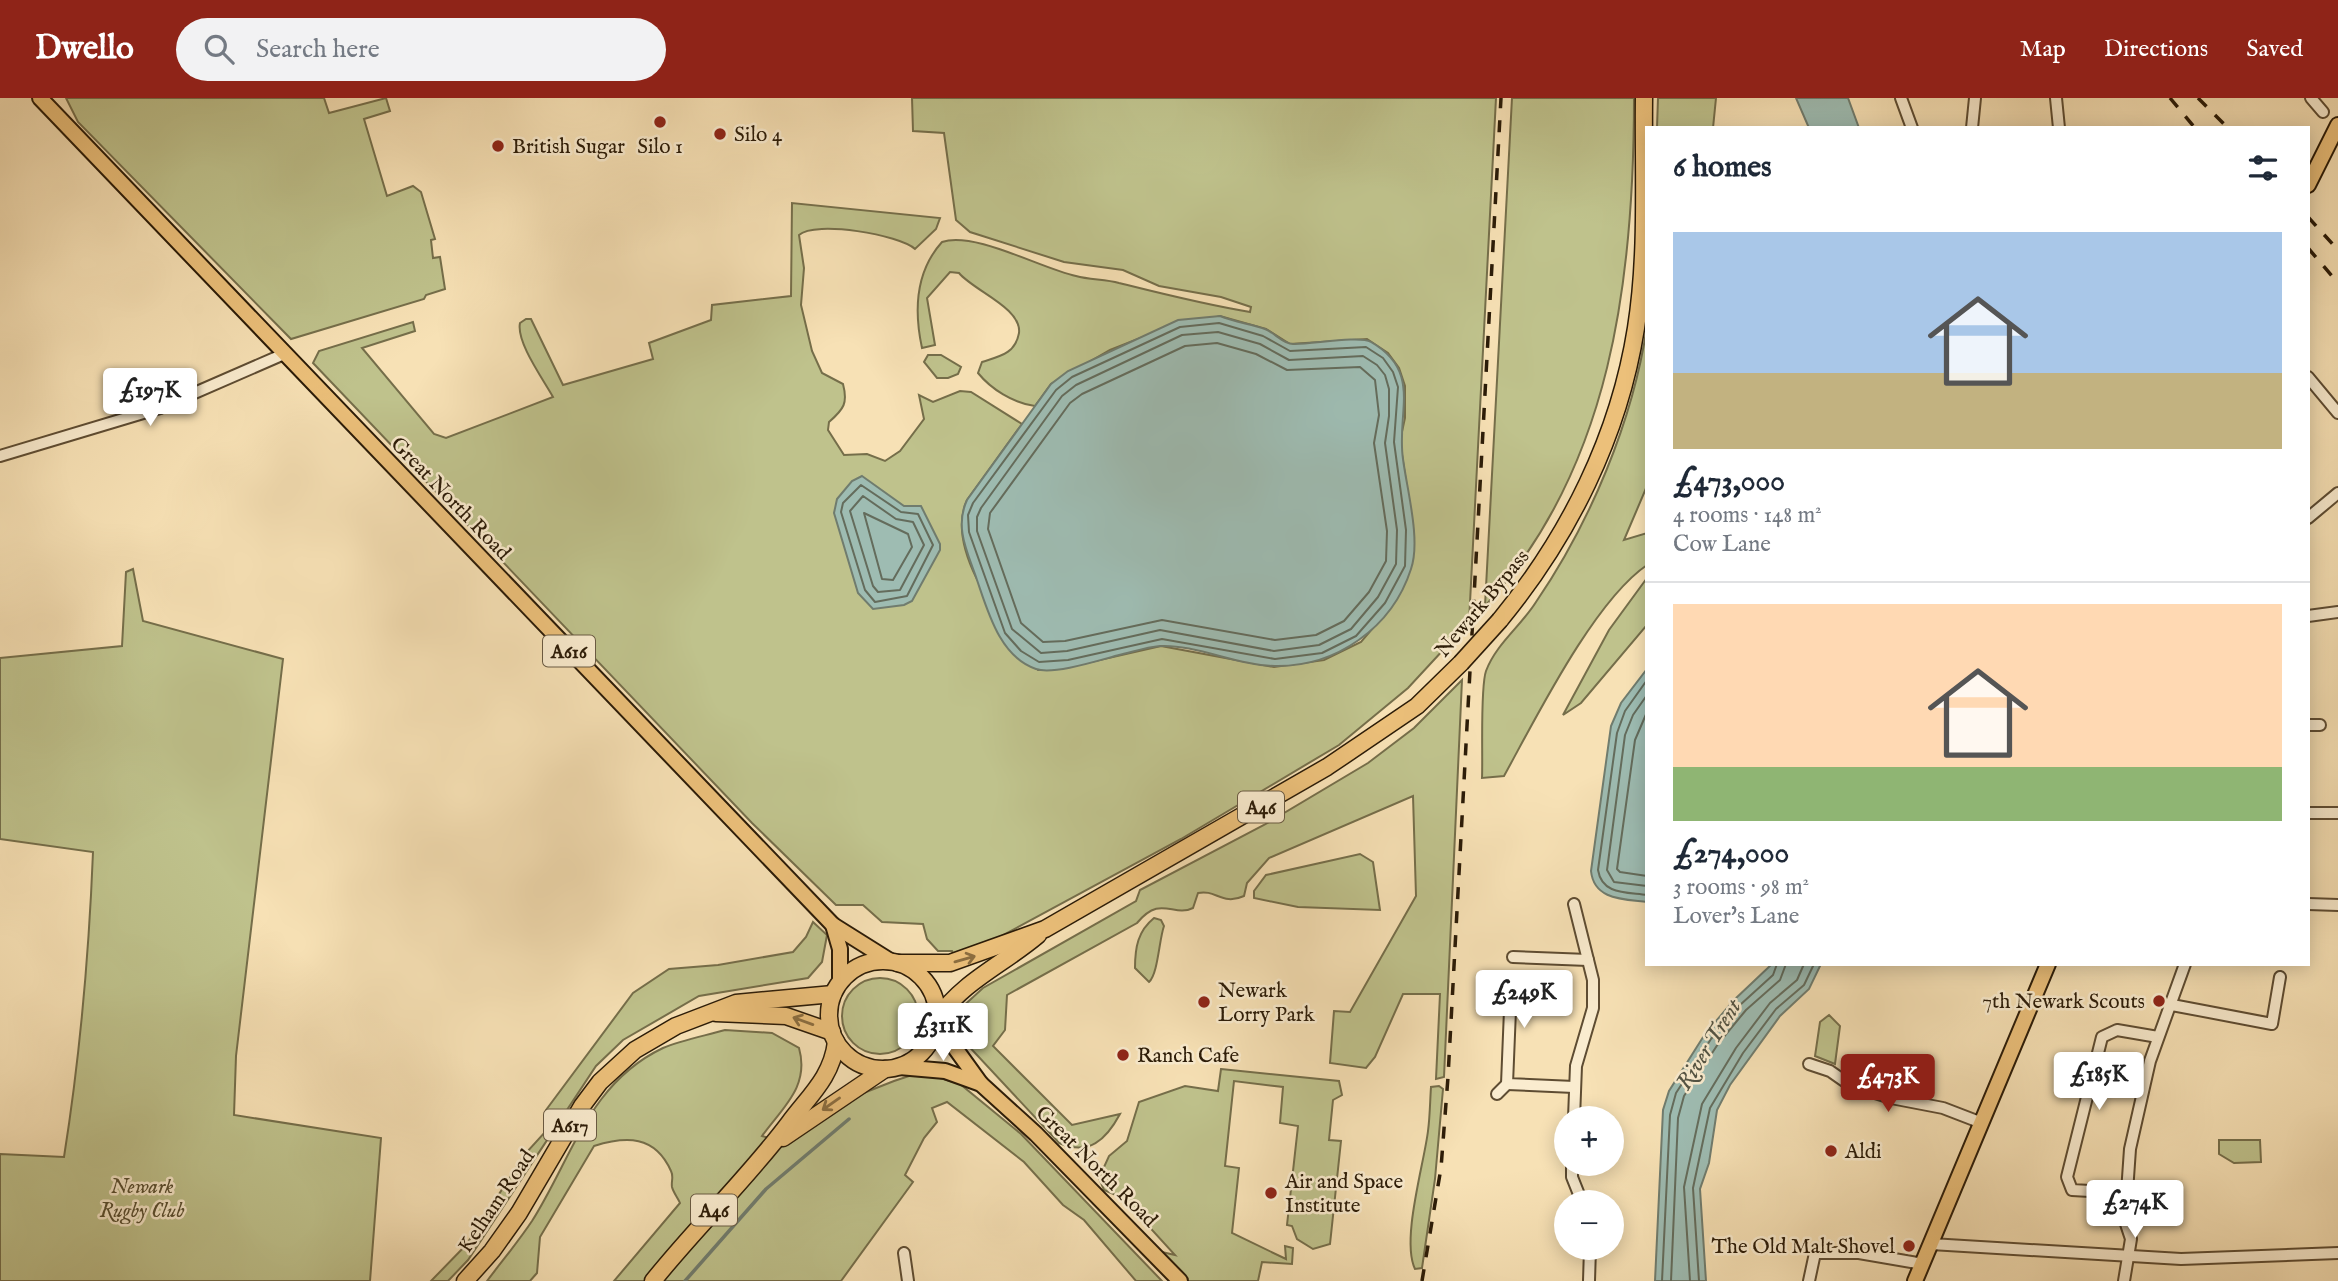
<!DOCTYPE html>
<meta charset="utf-8">
<style>
body{margin:0;font-family:"IM FELL English",serif;background:#f2f2f3;color:#1f2937;height:100vh;display:flex;flex-direction:column;font-size:26px;white-space:nowrap}
*{box-sizing:border-box;margin:0}
p{font-size:23px;color:#747a83}
.icon{flex:none;width:38px;height:38px;fill:none;stroke:currentColor;stroke-width:2;stroke-linecap:round;stroke-linejoin:round}
.map{position:relative;flex:1;overflow:hidden}
.drawer{position:absolute;left:1645px;top:28px;width:665px;height:840px;display:flex;flex-direction:column;background:#fff;border-radius:0px;box-shadow:0 4px 18px #0003}
.drawer>*{flex:none}
.tools{position:absolute;left:1554px;top:1008px;display:grid;gap:14px}
.tools a{display:grid;place-items:center;width:70px;height:70px;border-radius:50%;background:#fff;box-shadow:0 4px 18px #0003;font-size:35px}
.price{position:absolute;translate:-50% -60px;padding:0 16px;border-radius:7px;background:#fff;color:#222;font-size:23px;line-height:46px;filter:drop-shadow(0 2px 4px #0008)}
.price::after{content:'';position:absolute;left:50%;top:42px;width:21px;height:16px;margin-left:-10px;background:inherit;clip-path:polygon(0 0,100% 0,50% 100%)}
.price.active{background:#8f2418;color:#fff}
ul{padding:0;list-style:none}
li{display:grid;align-content:center;gap:14px;height:371px;padding:0 28px}
li+li{border-top:2px solid #e0e1e3}
li span{display:grid;place-items:center;height:217px;border-radius:0px;color:#555}
li>.icon{margin-inline-start:auto}
span .icon{width:126px;height:126px;fill:#fffc;stroke-width:1}
li b{font-size:30px}
h2{display:flex;justify-content:space-between;align-items:center;height:84px;padding:0 28px;font-size:30px}
header{display:flex;align-items:center;gap:42px;box-sizing:border-box;height:98px;padding:0 35px;background:#8f2418;color:#fff}
header strong{font-size:33px}
nav{display:flex;gap:38px;margin-inline-start:auto;font-size:24px}
.search{width:490px;height:63px;background:#f2f2f3;display:flex;align-items:center;gap:18px;box-sizing:border-box;padding:0 24px;border-radius:38px;color:#747a83;font-size:26px}
.map>svg:first-child{display:block}
</style>
<header>
<strong>Dwello</strong>
<div class="search"><svg class="icon" aria-label="search" viewBox="0 0 24 24"><circle cx="10" cy="10" r="6"/><path d="M15 15l6 6"/></svg>Search here</div>
<nav><a>Map</a><a>Directions</a><a>Saved</a></nav>
</header>
<div class="map">
<svg width="2338" height="1183" viewBox="0 0 2338 1183">
<rect width="100%" height="100%" fill="#f7e1b5"/>
<filter id="stains"><feTurbulence type="fractalNoise" baseFrequency=".00286" numOctaves="4"/><feColorMatrix values="0 0 0 0 .2 0 0 0 0 .09 0 0 0 0 .02 0 0 0 .5 -.17"/></filter>
<radialGradient id="worn" r=".72"><stop offset=".6" stop-color="#630" stop-opacity="0"/><stop offset="1" stop-color="#630" stop-opacity=".3"/></radialGradient>
<g fill="#bfc28c" stroke="#756e4a" stroke-width="2">
<polygon points="66,0 324,0 329,15 386,0 390,13 364,21 387,98 413,88 421,94 435,141 431,142 433,160 440,159 445,191 426,197 424,201 291,241 78,24"/>
<path d="M 912,0 L 1496,0 L 1469,524 L 1408,590 L 1339,647 L 1181,741 L 983,848 L 953,856 L 952,853 L 938,853 L 927,841 L 923,826 L 882,824 L 863,807 L 836,807 L 752,725 L 313,265 L 319,253 L 413,224 L 415,233 L 362,250 L 434,336 L 446,340 L 553,299 C 543,281 516,244 520,225 L 526,221 L 531,221 L 563,287 L 653,261 L 649,245 L 711,222 L 712,207 L 791,198 L 792,105 L 940,120 L 936,131 L 915,151 C 900,137 815,122 799,137 L 804,170 L 801,207 L 812,253 L 822,275 L 843,286 C 848,305 844,311 829,324 L 828,332 L 844,357 L 867,356 L 885,363 L 900,353 L 924,321 L 919,297 L 933,304 L 960,293 L 971,294 L 1022,326 L 967,402 C 943,455 1008,530 1038,572 L 1069,569 L 1161,548 L 1274,569 L 1324,562 L 1361,544 L 1391,509 L 1413,431 L 1400,343 L 1405,320 L 1405,288 L 1399,270 L 1388,255 L 1367,241 L 1290,246 L 1266,231 L 1220,218 L 1143,239 L 1110,252 L 1051,286 L 1035,308 C 1013,305 991,291 978,275 L 982,264 C 1000,258 1015,256 1019,235 C 1022,210 974,193 959,175 L 950,174 L 927,200 L 935,247 L 922,250 C 914,213 915,174 942,144 C 975,133 1042,171 1076,178 C 1090,182 1105,181 1119,185 C 1163,196 1206,207 1250,214 L 1251,209 L 1221,199 L 1159,188 L 1123,172 L 1064,164 L 970,134 L 956,122 L 944,35 L 913,33 Z"/>
<path d="M 1512,0 L 1634,0 C 1634,179 1612,370 1485,508 Z"/>
<polygon points="1658,0 1716,0 1713,30 1657,30"/>
<path d="M 1647,228 L 1647,388 L 1624,442 L 1647,435 L 1647,467 C 1594,503 1536,620 1504,678 L 1482,680 C 1483,657 1480,590 1486,573 C 1496,546 1521,528 1536,504 C 1590,425 1633,323 1647,228 Z"/>
<polygon points="928,257 941,257 961,269 958,276 948,280 937,280 924,264"/>
<path d="M 133,471 L 143,523 L 283,561 L 236,958 L 234,1017 L 381,1040 L 370,1183 L 0,1183 L 0,1056 L 64,1059 C 80,958 89,855 93,754 L 0,741 L 0,560 L 122,548 L 126,474 Z"/>
<polygon points="1647,480 1647,527 1581,605 1563,617 1609,532"/>
<path d="M 1462,582 L 1444,979 L 1436,981 L 1440,896 L 1403,896 L 1375,959 L 1366,970 L 1330,965 L 1334,913 L 1350,914 L 1416,798 L 1413,698 L 1269,760 L 1247,785 L 1244,798 C 1222,808 1216,791 1198,795 L 1193,810 C 1173,820 1161,796 1137,825 L 1007,897 L 1005,932 L 993,948 L 1072,1027 L 1120,1016 C 1106,1042 1089,1058 1059,1045 L 962,941 L 958,927 L 959,912 L 983,890 L 1136,803 L 1140,792 L 1264,727 L 1368,665 L 1414,630 Z"/>
<polygon points="1360,756 1373,764 1380,812 1298,809 1254,800 1254,793 1266,777"/>
<path d="M 1154,820 L 1161,822 L 1164,828 C 1159,842 1158,876 1149,884 L 1135,870 C 1135,849 1138,833 1154,820 Z"/>
<polygon points="813,824 827,837 822,864 808,880 699,898 623,942 596,968 468,1162 448,1183 431,1183 466,1147 525,1056 547,1032 546,1012 633,895 669,871 718,867 793,854 806,839"/>
<circle cx="880" cy="918" r="38"/>
<polygon points="1829,917 1840,928 1835,966 1815,958 1820,924"/>
<path d="M 725,932 L 772,935 L 799,950 C 810,989 782,1010 762,1038 L 789,1046 L 856,998 L 894,983 L 912,977 L 930,977 L 960,986 L 1021,1036 L 1162,1183 L 1136,1183 L 1084,1122 L 1063,1107 L 1024,1064 L 947,1004 L 932,1010 L 937,1024 L 924,1040 L 905,1077 L 913,1084 L 841,1183 L 614,1183 L 680,1105 C 678,1100 673,1094 672,1089 C 671,1083 674,1079 671,1073 C 655,1037 626,1038 594,1048 L 540,1139 L 537,1175 L 530,1183 L 487,1183 C 502,1163 518,1144 532,1123 C 572,1060 589,985 663,950 C 682,942 704,938 725,932 Z"/>
<polygon points="1221,971 1339,983 1342,997 1333,1002 1329,1042 1341,1043 1330,1146 1313,1151 1297,1141 1292,1128 1287,1127 1298,1028 1280,1025 1283,989 1234,983 1225,1068 1239,1070 1232,1135 1286,1161 1285,1148 1293,1150 1292,1166 1262,1164 1258,1183 1184,1183 1162,1158 1162,1154 1175,1157 1123,1100 1104,1092 1099,1080 1109,1058 1127,1043 1139,1004 1185,988 1218,993"/>
<path d="M 1439,988 L 1443,991 L 1435,1081 L 1422,1170 L 1415,1171 C 1401,1142 1424,1066 1428,1033 C 1430,1018 1430,1003 1431,989 Z"/>
<polygon points="2219,1042 2260,1042 2261,1064 2234,1065 2219,1056"/>
</g>
<g fill="#9ebcb2" stroke="#707c6e" stroke-width="2">
<polygon points="1796,0 1848,0 1859,30 1809,30"/>
<path d="M 1220,218 C 1235,224 1251,226 1265,231 C 1275,235 1283,246 1293,246 C 1309,247 1359,237 1371,244 C 1423,274 1396,315 1403,361 C 1407,392 1421,442 1411,471 C 1392,530 1336,569 1275,568 C 1239,568 1195,546 1160,548 C 1147,549 1132,554 1119,557 C 1100,562 1054,577 1036,571 C 1000,559 988,514 977,482 C 968,455 954,430 967,402 L 1051,286 L 1068,273 L 1178,222 Z"/>
<polygon points="862,378 904,408 921,408 940,446 940,452 912,503 904,507 873,511 858,495 834,415 837,401 852,383"/>
<path d="M 1647,571 L 1647,804 C 1623,801 1594,802 1591,773 L 1611,628 L 1621,605 Z"/>
<polygon points="1772,866 1821,866 1809,891 1780,918 1730,987 1717,1012 1709,1065 1700,1091 1706,1183 1655,1183 1663,1012 1669,993 1705,936 1734,902"/>
</g>
<g fill="none" stroke-linecap="round" stroke-linejoin="round">
<g stroke="#646c5c" stroke-width="2">
<polygon points="1219,225 1263,238 1290,253 1366,249 1383,260 1393,274 1398,289 1394,344 1406,432 1405,468 1385,505 1356,538 1322,555 1275,561 1162,541 1068,562 1039,564 1021,553 1005,535 969,434 968,417 973,405 1056,292 1072,279 1180,229"/>
<polygon points="1218,234 1260,246 1289,262 1363,258 1377,267 1385,277 1389,291 1389,318 1385,345 1397,432 1396,466 1378,499 1351,531 1319,547 1274,553 1160,532 1067,553 1041,555 1012,531 977,433 977,419 981,410 1062,298 1076,287 1182,237"/>
<polygon points="1217,245 1256,256 1287,272 1360,269 1375,282 1379,317 1374,345 1387,433 1386,463 1369,494 1344,523 1316,537 1275,542 1162,522 1065,543 1043,544 1021,525 988,431 990,415 1070,305 1082,296 1185,248"/>
<polygon points="861,387 901,414 918,416 933,447 907,498 875,504 865,492 841,414 843,405"/>
<polygon points="863,398 896,421 913,424 924,447 900,492 878,494 873,488 850,413"/>
<polygon points="864,415 908,436 912,449 893,482 882,481"/>
<path d="M 1647,582 L 1625,613 L 1617,635 L 1598,772 C 1602,797 1627,794 1647,797"/>
<polyline points="1647,597 1633,617 1625,637 1607,772 1614,784 1647,788"/>
<polyline points="1647,614 1635,642 1617,771 1620,774 1647,778"/>
<polyline points="1662,1183 1670,1017 1676,995 1711,941 1740,907 1773,877 1777,866"/>
<polyline points="1671,1183 1678,1020 1684,998 1718,946 1746,912 1780,882 1786,866"/>
<polyline points="1690,1183 1684,1089 1702,1006 1736,950 1770,905 1797,882 1804,866"/>
<polyline points="1699,1183 1693,1090 1710,1010 1743,955 1776,911 1804,887 1814,866"/>
</g>
<polyline stroke="#707c6e" stroke-width="3.5" points="685,1183 766,1091 849,1021"/>
<defs>
<g id="minor">
<polyline points="1901,0 1912,30"/>
<polyline points="2056,0 2059,30"/>
<polyline points="2311,0 2323,14"/>
<polyline points="1972,30 1975,0"/>
<polyline points="2308,279 2338,315"/>
<polyline points="0,358 160,310 284,256"/>
<polyline points="2308,420 2338,395"/>
<polyline points="2308,518 2338,514"/>
<polyline points="2308,627 2320,627"/>
<polyline points="2308,715 2338,715"/>
<polyline points="2308,806 2338,807"/>
<polyline points="1513,859 1588,862"/>
<polyline points="2172,907 2272,926 2280,879"/>
<polyline points="1510,912 1507,986 1574,989"/>
<polyline points="1809,966 1830,973 1850,987 1891,1000 1943,1010 1982,1025"/>
<polyline points="1497,996 1507,986"/>
<polyline points="1574,1020 1576,968 1593,910 1593,882 1574,806"/>
<polyline points="1572,1066 1572,1079 1582,1104"/>
<polyline points="2126,1095 2072,1092 2067,1079 2102,939 2117,932 2158,939"/>
<polyline points="1931,1146 2181,1161 2338,1155"/>
<polyline points="904,1155 908,1183"/>
<polyline points="1589,1183 1590,1150"/>
<polyline points="1809,1183 1815,1155 1859,1155 1923,1166"/>
<polyline points="2124,1183 2131,1141 2125,1123 2130,1051 2150,963 2185,866"/>
</g>
<g id="major">
<polyline points="40,0 833,827 892,864"/>
<polyline points="2308,87 2338,27"/>
<polyline points="833,827 840,851 840,884"/>
<polyline points="937,925 981,986"/>
<polyline points="899,969 945,973 981,986 1036,1036 1180,1183"/>
<polyline points="1915,1183 2048,866"/>
</g>
<g id="highway">
<path d="M 1500,522 C 1569,438 1619,338 1636,230 C 1648,154 1643,77 1644,0"/>
<circle cx="883" cy="917" r="54"/>
<polyline points="898,865 950,865 1045,831 1327,669 1417,608 1461,565"/>
<polyline points="716,915 786,918 832,934"/>
<path d="M 937,921 C 963,883 1004,866 1038,837"/>
<polyline points="783,1040 885,971"/>
<polyline points="465,1183 492,1153 519,1115 582,1008 600,984 635,952 676,928 736,905 833,896"/>
<path d="M 653,1183 C 696,1129 747,1081 789,1025 C 809,998 832,979 836,944"/>
</g>
</defs>
<use href="#minor" stroke="#5e4c32" stroke-width="14"/>
<use href="#major" stroke="#2b1b07" stroke-width="18"/>
<use href="#highway" stroke="#2b1b07" stroke-width="19"/>
<use href="#minor" stroke="#faeccf" stroke-width="10"/>
<use href="#major" stroke="#ecc07a" stroke-width="14"/>
<use href="#highway" stroke="#ecc07a" stroke-width="16"/>
<g stroke="#2b1b07" stroke-width="3.5" stroke-dasharray="12 12" stroke-linecap="butt">
<polyline points="2170,0 2195,30"/>
<polyline points="2198,0 2228,30"/>
<polyline points="2308,119 2338,152"/>
<polyline points="2308,150 2338,185"/>
<polyline points="1422,1183 1441,1070 1448,979 1501,0"/>
</g>
<defs>
<polyline id="highway-bridge" points="1461,565 1500,522"/>
</defs>
<use href="#highway-bridge" stroke="#2b1b07" stroke-width="19" stroke-linecap="butt"/>
<use href="#highway-bridge" stroke="#ecc07a" stroke-width="16"/>
</g>
<defs><path id="oneway-shaft" d="M-6 0H5M1.5-3L5.5 0L1.5 3" fill="none" stroke-width="1.6" stroke-linecap="round" stroke-linejoin="round" transform="scale(1.75)"/></defs>
<g stroke="#8c6e40">
<use href="#oneway-shaft" transform="translate(965 861) rotate(-16)"/>
<use href="#oneway-shaft" transform="translate(803 923) rotate(-160)"/>
<use href="#oneway-shaft" transform="translate(831 1006) rotate(145)"/>
</g>
<g fill="#8f2418" stroke="#faeccf" stroke-width="2.5">
<circle cx="660" cy="24" r="7"/>
<circle cx="720" cy="36" r="7"/>
<circle cx="498" cy="48" r="7"/>
<circle cx="2159" cy="903" r="7"/>
<circle cx="1204" cy="904" r="7"/>
<circle cx="1123" cy="957" r="7"/>
<circle cx="1831" cy="1053" r="7"/>
<circle cx="1271" cy="1095" r="7"/>
<circle cx="1909" cy="1148" r="7"/>
</g>
<g text-anchor="middle" stroke-width="5" stroke-linejoin="round" paint-order="stroke">
<g fill="#faeccf" stroke="#695a43" stroke-width="2">
<rect x="543" y="537.5" width="52" height="31" rx="5"/>
<rect x="1238" y="693.5" width="46" height="31" rx="5"/>
<rect x="544" y="1011.5" width="52" height="31" rx="5"/>
<rect x="691" y="1096.5" width="46" height="31" rx="5"/>
</g>
<g font-size="19" font-weight="bold" fill="#2b1b07">
<text x="569" y="560">A616</text>
<text x="1261" y="716">A46</text>
<text x="570" y="1034">A617</text>
<text x="714" y="1119">A46</text>
</g>
<g font-size="21" fill="#2b1b07" stroke="#faeccf" text-anchor="start">
<text x="734" y="43">Silo 4</text>
<text x="512" y="55">British Sugar</text>
<text x="660" y="55" text-anchor="middle">Silo 1</text>
<text x="1218" y="899">Newark<tspan x="1218" dy="24">Lorry Park</tspan></text>
<text x="2145" y="910" text-anchor="end">7th Newark Scouts</text>
<text x="1137" y="964">Ranch Cafe</text>
<text x="1845" y="1060">Aldi</text>
<text x="1285" y="1090">Air and Space<tspan x="1285" dy="24">Institute</tspan></text>
<text x="1895" y="1155" text-anchor="end">The Old Malt Shovel</text>
</g>
<g font-size="21" fill="#2b1b07" stroke="#faeccf">
<text transform="translate(451 400) rotate(46)" y="7">Great North Road</text>
<text transform="translate(1482 505) rotate(-50)" y="7">Newark Bypass</text>
<text transform="translate(1097 1068) rotate(45)" y="7">Great North Road</text>
<text transform="translate(496 1103) rotate(-56)" y="7">Kelham Road</text>
</g>
<g font-size="21" font-style="italic" fill="#574d2f" stroke="#faeccf">
<text x="142" y="1095">Newark<tspan x="142" dy="24">Rugby Club</tspan></text>
</g>
<g font-size="23" font-style="italic" fill="#535343" stroke="#faeccf">
<text transform="translate(1708 946) rotate(-58)" y="8">River Trent</text>
</g>
</g>
<rect width="100%" height="100%" filter="url(#stains)"/>
<rect width="100%" height="100%" fill="url(#worn)"/>
</svg>
<div class="tools">
<a>+</a>
<a>−</a>
</div>
<b class="price" style="left:150px;top:330px">£197K</b>
<b class="price" style="left:1524px;top:932px">£249K</b>
<b class="price" style="left:943px;top:965px">£311K</b>
<b class="price" style="left:2099px;top:1014px">£185K</b>
<b class="price active" style="left:1888px;top:1016px">£473K</b>
<b class="price" style="left:2135px;top:1142px">£274K</b>
<section class="drawer">
<h2>6 homes<svg class="icon" aria-label="filters" viewBox="0 0 24 24"><path d="M4 7h16M4 17h16"/><circle cx="9" cy="7" r="2"/><circle cx="15" cy="17" r="2"/></svg></h2>
<ul>
<li><span style="background:linear-gradient(#a9c7e8 65%,#c2b280 0)"><svg class="icon" aria-label="home" viewBox="0 0 24 24"><path d="M3 11l9-7 9 7M6 9v11h12V9"/></svg></span><div><b>£473,000</b><p>4 rooms · 148 m²</p><p>Cow Lane</p></div></li>
<li><span style="background:linear-gradient(#ffd9b3 75%,#8fb573 0)"><svg class="icon" aria-label="home" viewBox="0 0 24 24"><path d="M3 11l9-7 9 7M6 9v11h12V9"/></svg></span><div><b>£274,000</b><p>3 rooms · 98 m²</p><p>Lover's Lane</p></div></li>
</ul>
</section>
</div>
